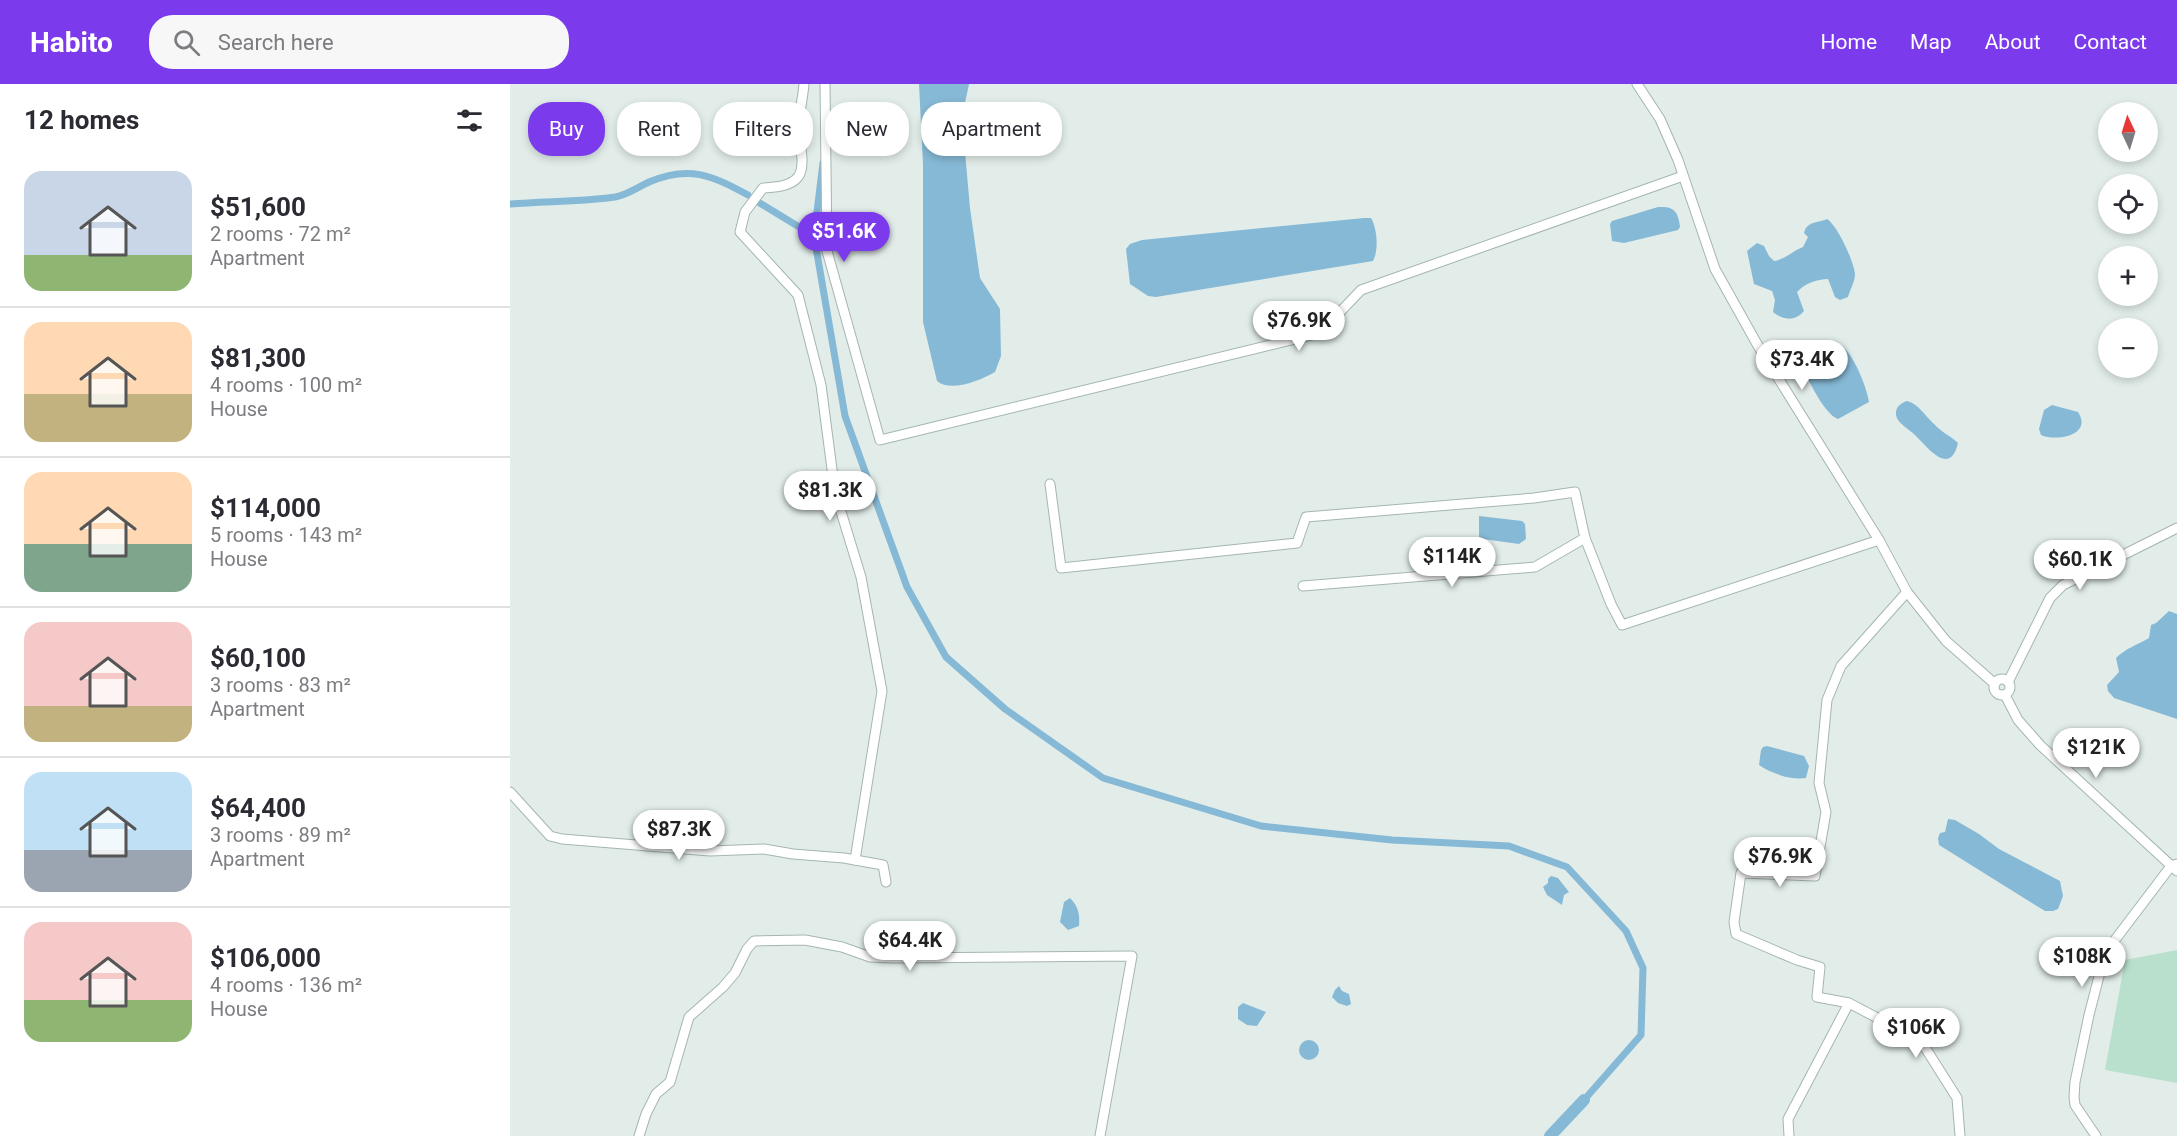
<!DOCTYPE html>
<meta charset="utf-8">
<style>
body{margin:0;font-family:Roboto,sans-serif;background:#f7f7f7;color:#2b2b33;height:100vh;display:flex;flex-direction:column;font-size:22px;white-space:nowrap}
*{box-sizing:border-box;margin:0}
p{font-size:20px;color:#7c7c81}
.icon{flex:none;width:33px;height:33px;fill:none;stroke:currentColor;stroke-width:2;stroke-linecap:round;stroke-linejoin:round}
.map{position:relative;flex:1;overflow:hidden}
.side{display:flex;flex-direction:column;background:#fff;width:510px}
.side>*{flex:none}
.top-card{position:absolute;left:18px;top:18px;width:570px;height:54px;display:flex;gap:12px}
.needle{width:39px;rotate:356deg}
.tools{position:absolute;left:1588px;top:18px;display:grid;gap:12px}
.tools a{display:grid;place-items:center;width:60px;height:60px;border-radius:50%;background:#fff;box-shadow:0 3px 9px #0003;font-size:30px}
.price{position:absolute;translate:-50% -51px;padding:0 14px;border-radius:21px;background:#fff;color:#222;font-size:20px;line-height:39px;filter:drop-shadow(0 2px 3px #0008)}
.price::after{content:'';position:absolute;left:50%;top:36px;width:18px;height:14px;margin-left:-9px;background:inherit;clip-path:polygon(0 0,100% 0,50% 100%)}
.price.current{background:#7c3aed;color:#fff}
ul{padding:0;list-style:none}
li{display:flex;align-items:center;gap:18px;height:150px;padding:0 24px}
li+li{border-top:2px solid #e1e1e2}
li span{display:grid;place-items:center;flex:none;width:168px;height:120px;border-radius:18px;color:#555}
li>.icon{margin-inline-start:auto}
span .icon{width:72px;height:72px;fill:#fffc;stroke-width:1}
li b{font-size:26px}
h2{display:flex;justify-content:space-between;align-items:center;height:72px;padding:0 24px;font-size:26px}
.tag{padding:0 21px;border-radius:24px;background:#fff;box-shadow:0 3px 9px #0003;font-size:21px;line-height:54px}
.tag.current{background:#7c3aed;color:#fff}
header{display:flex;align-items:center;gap:36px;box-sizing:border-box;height:84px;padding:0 30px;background:#7c3aed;color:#fff}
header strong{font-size:28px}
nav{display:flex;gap:33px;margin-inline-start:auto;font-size:21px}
.search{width:420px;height:54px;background:#f7f7f7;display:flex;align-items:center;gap:15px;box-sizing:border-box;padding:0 21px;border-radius:24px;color:#7c7c81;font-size:22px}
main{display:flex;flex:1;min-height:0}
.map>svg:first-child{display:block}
</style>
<header>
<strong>Habito</strong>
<div class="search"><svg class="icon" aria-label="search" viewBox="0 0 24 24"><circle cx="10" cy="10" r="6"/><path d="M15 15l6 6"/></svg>Search here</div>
<nav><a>Home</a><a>Map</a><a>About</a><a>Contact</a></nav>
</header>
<main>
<section class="side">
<h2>12 homes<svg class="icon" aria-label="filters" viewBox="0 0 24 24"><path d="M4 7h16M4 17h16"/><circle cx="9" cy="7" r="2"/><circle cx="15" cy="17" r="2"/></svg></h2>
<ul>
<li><span style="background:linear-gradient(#c9d6e8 70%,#8fb573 0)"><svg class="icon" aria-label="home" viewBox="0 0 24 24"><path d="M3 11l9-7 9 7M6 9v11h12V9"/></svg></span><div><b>$51,600</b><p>2 rooms · 72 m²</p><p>Apartment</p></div></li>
<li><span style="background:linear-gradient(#ffd9b3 60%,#c2b280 0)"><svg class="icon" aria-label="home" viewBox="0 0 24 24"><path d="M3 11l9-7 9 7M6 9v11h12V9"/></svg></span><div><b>$81,300</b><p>4 rooms · 100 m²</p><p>House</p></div></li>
<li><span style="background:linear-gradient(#ffd9b3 60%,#7fa58c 0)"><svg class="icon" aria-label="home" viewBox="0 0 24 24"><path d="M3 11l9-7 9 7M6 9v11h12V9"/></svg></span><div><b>$114,000</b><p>5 rooms · 143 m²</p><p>House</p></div></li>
<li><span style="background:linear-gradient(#f6c9c9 70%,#c2b280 0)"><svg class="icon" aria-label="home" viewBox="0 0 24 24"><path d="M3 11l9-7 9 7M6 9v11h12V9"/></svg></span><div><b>$60,100</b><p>3 rooms · 83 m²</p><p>Apartment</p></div></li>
<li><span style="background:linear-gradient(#bfe0f5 65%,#9aa5b1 0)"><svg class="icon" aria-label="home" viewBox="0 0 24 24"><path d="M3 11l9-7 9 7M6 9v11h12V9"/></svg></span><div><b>$64,400</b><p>3 rooms · 89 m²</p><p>Apartment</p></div></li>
<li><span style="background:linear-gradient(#f6c9c9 65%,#8fb573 0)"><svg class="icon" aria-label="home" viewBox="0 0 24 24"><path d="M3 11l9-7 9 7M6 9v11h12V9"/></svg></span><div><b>$106,000</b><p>4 rooms · 136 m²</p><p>House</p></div></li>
</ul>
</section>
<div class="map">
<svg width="1667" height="1052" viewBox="0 0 1667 1052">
<rect width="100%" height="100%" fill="#e2edea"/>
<polygon fill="#b9e0cc" points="1667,866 1667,999 1595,986 1615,876"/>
<g fill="#86b9d6">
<path d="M 409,0 L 459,0 L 455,19 L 454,57 L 460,124 L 470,194 L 490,225 L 491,272 L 485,288 C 471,296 441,309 427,297 L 413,238 L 413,81 Z"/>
<path d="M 1148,123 C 1164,122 1168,127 1170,143 L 1168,146 L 1114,159 L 1102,157 L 1100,140 L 1102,137 Z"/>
<path d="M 854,134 L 861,134 C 867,144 869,166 863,177 L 646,213 L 638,212 L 620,200 L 616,165 L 620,160 L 632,156 Z"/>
<path d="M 1317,135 C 1328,142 1344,178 1345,190 C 1345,198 1340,205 1338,213 L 1330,216 L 1325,213 L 1318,195 C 1307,195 1294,200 1287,208 L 1294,227 C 1285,238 1272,236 1263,228 L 1265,216 L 1262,207 L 1244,200 L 1237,167 L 1247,159 L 1254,162 L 1259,172 L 1264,177 C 1276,175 1282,167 1293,163 L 1298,153 L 1294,149 C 1297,137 1308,139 1317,135 Z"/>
<path d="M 1323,257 C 1340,259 1356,301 1359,318 L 1328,335 C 1314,331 1291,285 1290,271 L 1307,261 Z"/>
<path d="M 1397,317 C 1409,320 1415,332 1424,340 C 1431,348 1441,352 1448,359 C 1440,393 1418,364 1405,351 C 1399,345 1387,339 1386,331 C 1385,323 1391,319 1397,317 Z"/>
<path d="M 1542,321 L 1568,328 C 1583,351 1547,358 1531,351 L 1529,345 L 1534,326 Z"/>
<polygon points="969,432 1012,437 1015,440 1016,455 1009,460 973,455 969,453"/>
<path d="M 1659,527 L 1667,530 L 1667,635 L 1604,614 L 1598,607 L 1597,601 L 1609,588 L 1606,574 C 1616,564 1627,561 1639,554 L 1641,541 L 1646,539 Z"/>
<path d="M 1257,662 L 1294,672 L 1299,682 L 1296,694 C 1281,696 1262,690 1249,681 L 1251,666 L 1253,663 Z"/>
<polygon points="1438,735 1445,736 1469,750 1489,765 1550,797 1553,812 1548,825 1543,827 1535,827 1429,761 1428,754 1430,749 1435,748"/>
<polygon points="1041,792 1048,794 1059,808 1054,811 1052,821 1037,811 1033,803 1038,799 1038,795"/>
<path d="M 560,814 C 568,822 570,830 569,842 L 558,846 L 550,838 L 554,818 Z"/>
<polygon points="430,846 436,848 437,863 424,861 424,852"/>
<polygon points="829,902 832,907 839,910 841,920 837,922 828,919 822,913 825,906"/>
<polygon points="733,919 756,928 747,942 737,941 728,935 728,923"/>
<circle cx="799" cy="966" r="10"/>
</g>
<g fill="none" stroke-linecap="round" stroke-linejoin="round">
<g stroke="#86b9d6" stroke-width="7">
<polyline points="313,79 304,152 335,332 397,503 436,573 495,625 593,694 751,742 882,756 999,762 1057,783 1116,847 1133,884 1131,951 1074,1016"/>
<polyline points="248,118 304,152"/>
<path d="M 0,120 C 35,117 70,118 105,113 C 117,111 128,103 139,98 C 179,81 201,91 238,111"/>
</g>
<polyline stroke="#86b9d6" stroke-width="12" points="1040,1052 1074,1016"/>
<defs>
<g id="minor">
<path d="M 294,0 C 293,14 289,28 289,42 C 288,56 297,81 288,93 C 280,103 264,103 253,104 L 235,128 L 230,148 L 288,211 L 311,301 L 325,408 L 351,493 L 372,607 L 345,776"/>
<polyline points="315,0 317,167 370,356 810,249 851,206 1173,92"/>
<polyline points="1127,0 1150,35 1168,76 1205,185 1247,260 1369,456 1397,508 1436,557 1485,600"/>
<polyline points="540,400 551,484 787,459 796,433 1024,414 1065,408 1075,454 1101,520 1112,541 1369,456"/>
<polyline points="793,502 1025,483 1075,454"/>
<circle cx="1492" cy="603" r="8"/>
<polyline points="1498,598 1540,514 1553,501 1667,444"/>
<polyline points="1495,611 1508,636 1530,661 1667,787"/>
<polyline points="0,708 40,752 52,755 200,767 254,765 283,770 334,774 373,781 376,798"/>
<polyline points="1339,919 1411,957 1447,1014 1450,1052"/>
<polyline points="129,1052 136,1030 146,1010 160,998 179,933 213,903 225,889 237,865 244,857 295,856 332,863 360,873 384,874 622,872 590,1052"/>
<polyline points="1279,1052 1278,1035 1339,919 1307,913 1310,883 1287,876 1226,850 1224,838 1231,789 1305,792 1316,728 1309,699 1317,616 1331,582 1397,508"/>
<polyline points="1586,1052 1565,1021 1564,1013 1565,998 1579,931 1595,869 1661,782 1667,780"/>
</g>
</defs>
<use href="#minor" stroke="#a4b5b3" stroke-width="11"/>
<use href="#minor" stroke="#fff" stroke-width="9"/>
</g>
</svg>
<div class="tools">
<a><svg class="needle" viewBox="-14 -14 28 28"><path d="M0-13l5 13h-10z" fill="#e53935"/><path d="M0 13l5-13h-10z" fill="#7c7c81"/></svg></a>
<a><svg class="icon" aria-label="locate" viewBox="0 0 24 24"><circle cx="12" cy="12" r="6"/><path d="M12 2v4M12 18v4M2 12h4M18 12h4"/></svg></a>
<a>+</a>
<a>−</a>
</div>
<b class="price current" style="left:334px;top:179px">$51.6K</b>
<b class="price" style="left:789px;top:268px">$76.9K</b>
<b class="price" style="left:1292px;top:307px">$73.4K</b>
<b class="price" style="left:320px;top:438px">$81.3K</b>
<b class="price" style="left:942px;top:504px">$114K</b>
<b class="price" style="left:1570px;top:507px">$60.1K</b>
<b class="price" style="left:1586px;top:695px">$121K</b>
<b class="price" style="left:169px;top:777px">$87.3K</b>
<b class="price" style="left:1270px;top:804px">$76.9K</b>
<b class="price" style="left:400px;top:888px">$64.4K</b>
<b class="price" style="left:1572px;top:904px">$108K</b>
<b class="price" style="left:1406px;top:975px">$106K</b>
<div class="top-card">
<a class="tag current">Buy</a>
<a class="tag">Rent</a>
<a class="tag">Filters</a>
<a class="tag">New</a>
<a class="tag">Apartment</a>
</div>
</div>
</main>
